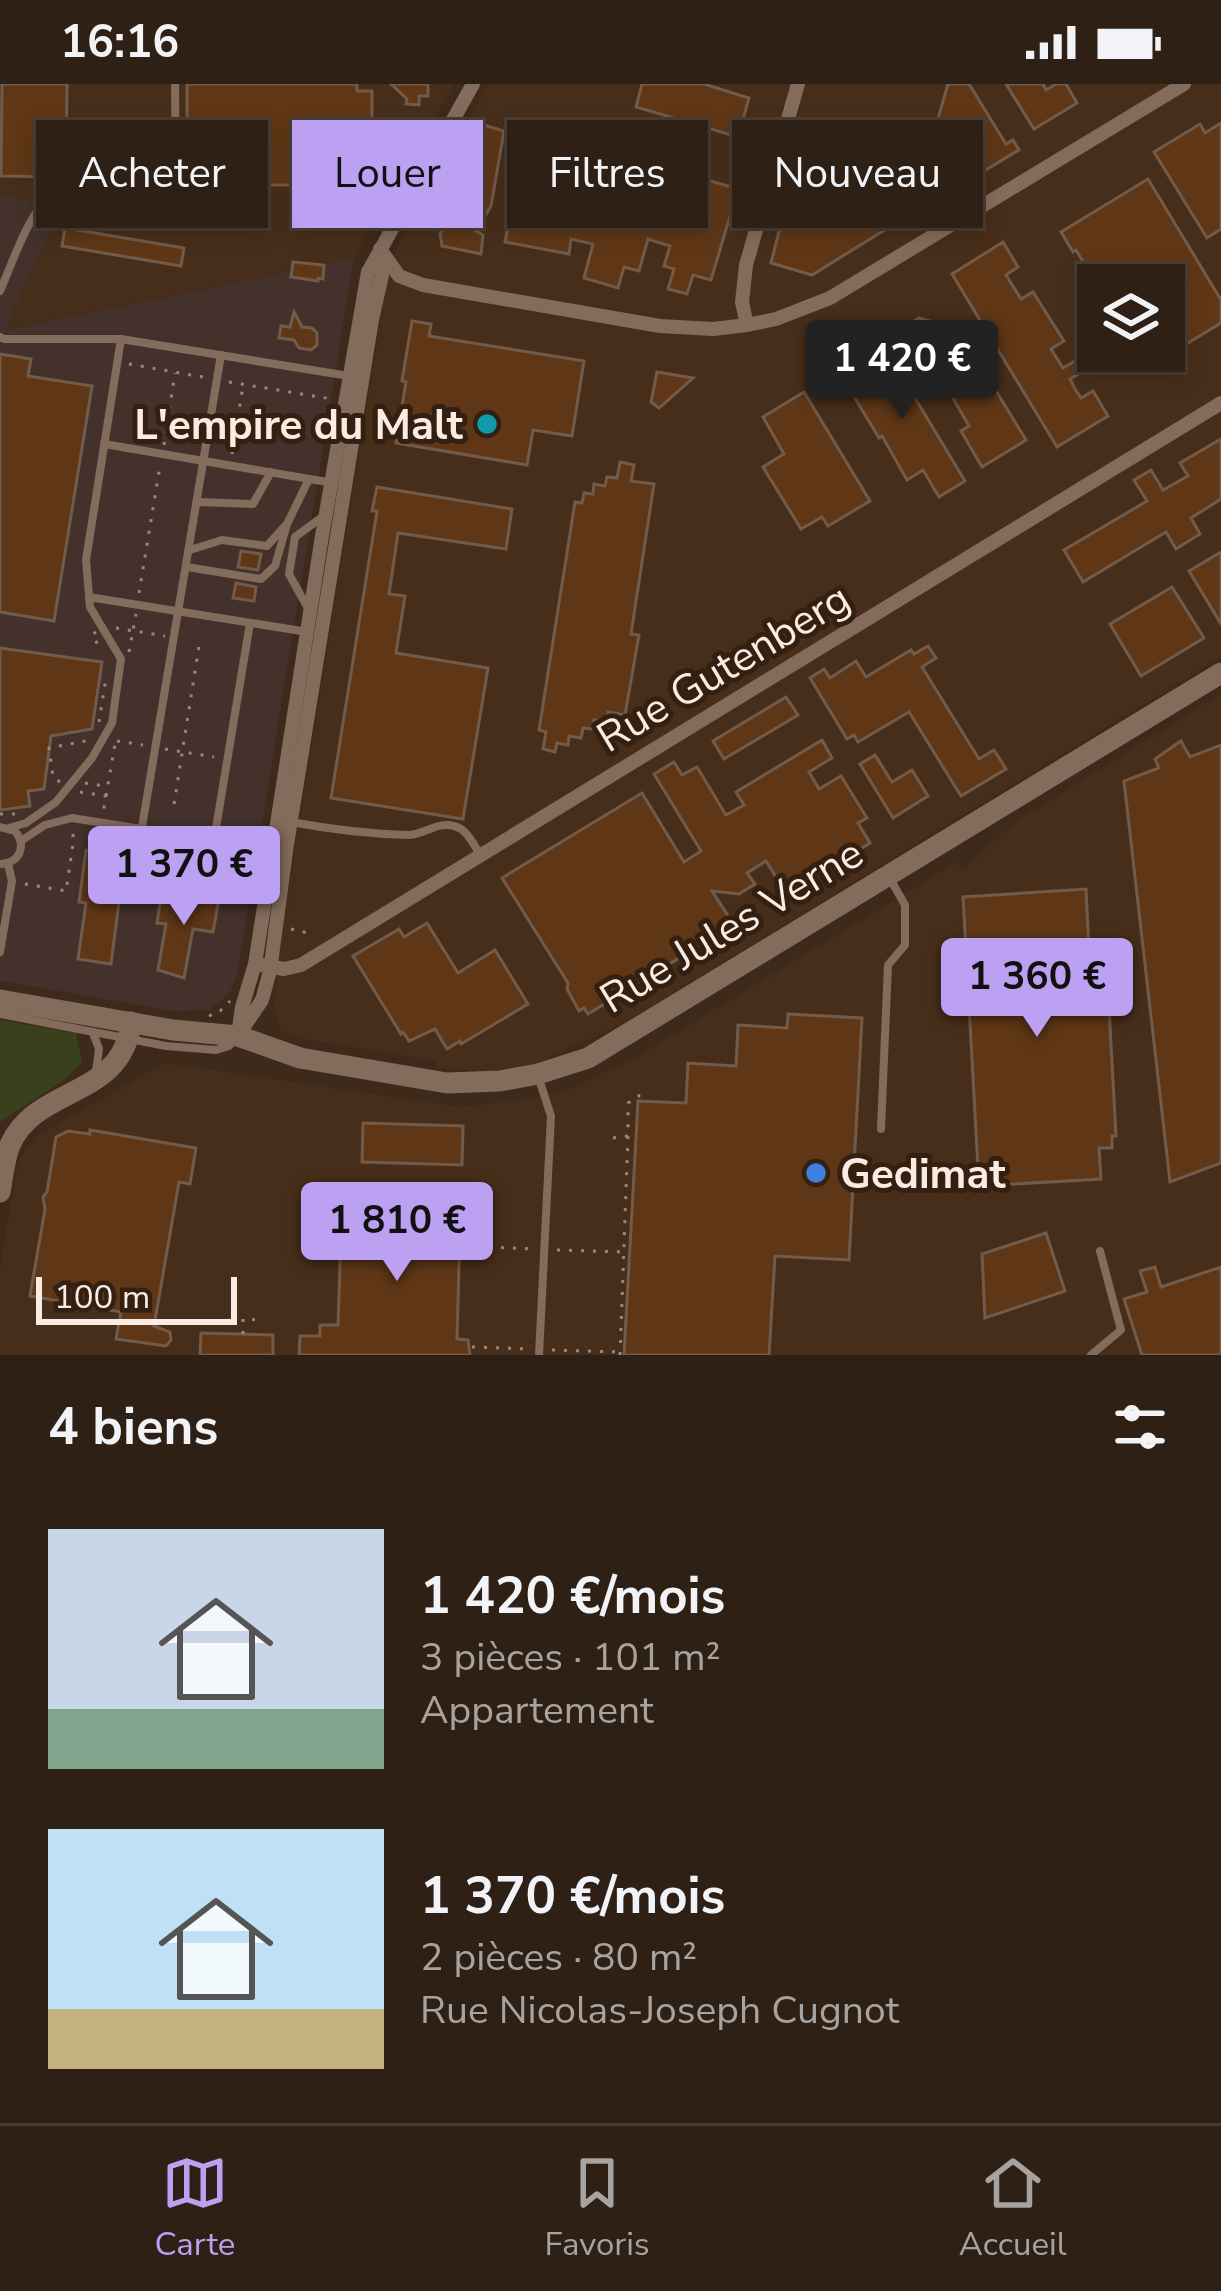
<!DOCTYPE html>
<html lang="fr">
<meta charset="utf-8">
<style>
body{margin:0;font-family:"Nunito Sans",sans-serif;background:#36281d;color:#f1f3f6;height:100vh;display:flex;flex-direction:column;font-size:45px;white-space:nowrap}
*{box-sizing:border-box;margin:0}
p{font-size:39px;color:#a7a3a0}
.icon{flex:none;width:66px;height:66px;fill:none;stroke:currentColor;stroke-width:2;stroke-linecap:round;stroke-linejoin:round}
.map{position:relative;height:1271px;overflow:hidden}
.sheet{display:flex;flex-direction:column;background:#2e2014;flex:1}
.sheet>*{flex:none}
.guide{position:absolute;left:36px;top:36px;width:1149px;height:108px;display:flex;gap:24px}
.buttons{position:absolute;left:1077px;top:180px;display:grid;gap:24px}
.buttons a{display:grid;place-items:center;width:108px;height:108px;border-radius:0px;background:#2e2014;box-shadow:0 6px 18px #0003,0 0 0 3px #493e34;font-size:60px}
.scale{position:absolute;left:36px;bottom:30px;width:201px;box-sizing:border-box;padding-left:12px;border:6px solid #faece3;border-top:0;font-size:33px;line-height:42px;white-space:nowrap;color:#faece3;-webkit-text-stroke:9px #332011;paint-order:stroke}
.price{position:absolute;translate:-50% -102px;padding:0 27px;border-radius:12px;background:#bca0f2;color:#111;font-size:39px;line-height:78px;filter:drop-shadow(0 3px 6px #0008)}
.price::after{content:'';position:absolute;left:50%;top:72px;width:36px;height:27px;margin-left:-18px;background:inherit;clip-path:polygon(0 0,100% 0,50% 100%)}
.price.current{background:#222;color:#fff}
ul{padding:0;list-style:none}
li{display:flex;align-items:center;gap:36px;height:300px;padding:0 48px}
li span{display:grid;place-items:center;flex:none;width:336px;height:240px;border-radius:0px;color:#555}
li>.icon{margin-inline-start:auto}
span .icon{width:144px;height:144px;fill:#fffc;stroke-width:1}
li b{font-size:51px}
h2{display:flex;justify-content:space-between;align-items:center;height:144px;padding:0 48px;font-size:51px}
.tag{padding:0 42px;border-radius:0px;background:#2e2014;box-shadow:0 6px 18px #0003,0 0 0 3px #493e34;font-size:42px;line-height:108px}
.tag.current{background:#bca0f2;color:#111}
.status{display:flex;justify-content:space-between;align-items:center;height:84px;padding:0 60px;background:#2e2014;direction:ltr}
.status svg{height:33px;fill:currentColor}
.tab-bar{display:flex;justify-content:space-around;align-items:center;height:168px;border-top:3px solid #493e34;background:#2e2014;font-size:33px;color:#a7a3a0}
.tab-bar a{display:grid;justify-items:center;gap:6px}
.tab-bar .current{color:#bca0f2}
.map>svg:first-child{display:block}
</style>
<div class="status"><b>16:16</b><svg viewBox="0 0 49 12"><path d="M0 12V9h3v3zM5 12V6h3v6zM10 12V3h3v9zM15 12V0h3v12zM26 1h20v11H26zM47 4h2v5h-2z"/></svg></div>
<div class="map">
<svg width="1221" height="1271" viewBox="0 0 1221 1271">
<rect width="100%" height="100%" fill="#3d2a1b"/>
<polygon fill="#44312b" points="0,111 64,122 6,246 354,174 237,892 230,908 210,926 175,927 0,897"/>
<g fill="#472e1a" fill-rule="evenodd">
<polygon points="0,0 454,0 354,174 4,246 63,123 0,111"/>
<path d="M 488,0 L 1221,0 L 1221,573 L 624,939 L 537,979 L 488,988 L 437,984 L 435,977 L 299,954 L 281,947 L 274,925 L 281,849 L 387,196 L 396,166 ZM 1098,201 L 1164,201 L 1164,267 L 1098,267 Z"/>
<polygon points="1221,610 1221,1271 0,1271 0,1184 17,1082 26,1065 35,1053 165,979 460,1023 530,1015 567,1007 638,972 957,778 962,786 1015,738"/>
</g>
<polygon fill="#3a3f1c" points="0,936 76,949 82,979 64,996 0,1038"/>
<g fill="#5f3716" stroke="#715b4b" stroke-width="3">
<polygon points="2,0 67,0 66,93 1,92"/>
<polygon points="187,0 357,0 357,7 372,7 372,90 348,90 348,131 291,131 291,101 187,101"/>
<polygon points="391,0 428,0 428,12 419,12 419,21 406,20 407,15"/>
<polygon points="642,0 704,0 749,14 738,53 636,23"/>
<polygon points="948,0 969,0 1006,60 1013,56 1019,66 936,116 930,103 940,97 927,73"/>
<polygon points="1006,0 1043,0 1046,6 1056,0 1066,0 1077,19 1034,45"/>
<polygon points="822,36 910,63 898,99 832,78 823,105 899,127 904,134 812,191 771,179 782,136 792,139"/>
<polygon points="1221,39 1221,145 1207,154 1154,68 1200,40 1205,49"/>
<polygon points="484,41 504,47 491,122 476,147 483,151 481,170 442,162 440,150 453,126 441,120 472,63 476,65"/>
<polygon points="527,43 609,67 607,71 655,84 654,89 661,91 657,109 546,80 541,96 642,129 641,135 661,140 668,118 682,122 691,91 738,105 711,196 693,191 687,210 668,205 674,185 664,182 670,162 648,155 639,187 624,183 618,204 584,194 593,160 571,155 569,170 505,158"/>
<polygon points="1148,95 1221,216 1221,239 1147,284 1137,267 1164,267 1164,201 1097,201 1076,166 1073,168 1061,148"/>
<polygon points="65,144 184,164 181,182 62,162"/>
<polygon points="1003,158 1018,183 1006,191 1021,215 1033,208 1064,257 1051,265 1063,284 1075,277 1082,288 1070,295 1075,305 1081,314 1093,307 1108,332 1057,363 952,190"/>
<polygon points="293,178 324,181 323,195 318,194 318,197 291,193"/>
<polygon points="294,228 302,243 312,244 317,249 317,261 311,266 299,264 294,256 279,254 281,242 290,243"/>
<polygon points="919,234 948,242 956,254 962,251 1026,356 982,383 961,347 969,342 910,240"/>
<polygon points="412,237 431,240 429,252 584,277 572,352 533,346 527,381 396,359 406,298 402,297"/>
<polygon points="877,257 894,286 897,284 965,397 939,413 923,386 907,396 882,352 879,354 853,311 855,309 846,294 877,276 854,276 860,267"/>
<polygon points="0,270 31,275 28,292 92,302 54,537 0,528"/>
<polygon points="657,288 693,294 659,324 651,318"/>
<polygon points="804,308 870,417 828,442 822,433 801,445 763,383 784,370 763,333"/>
<polygon points="1221,355 1221,415 1191,434 1200,450 1176,465 1166,448 1083,498 1064,466 1147,417 1134,396 1151,386 1163,406 1188,392 1180,379"/>
<polygon points="620,378 634,381 631,397 654,400 631,550 639,551 625,631 608,628 607,638 594,636 593,645 583,644 581,654 569,652 568,661 557,659 555,668 543,665 546,648 539,646 575,418 582,419 584,409 593,410 594,400 605,402 607,393 617,394"/>
<polygon points="377,403 512,425 506,465 398,449 389,510 405,512 396,569 488,584 463,735 331,714 377,427 372,427"/>
<polygon points="241,467 261,470 258,486 238,483"/>
<polygon points="1221,468 1221,540 1189,487"/>
<polygon points="236,499 256,503 254,517 233,514"/>
<polygon points="1172,503 1204,554 1141,592 1110,540"/>
<polygon points="928,562 936,574 922,583 979,675 994,666 1006,685 961,712 909,628 858,658 854,651 847,655 810,594 824,585 830,594 856,577 866,593 911,566 914,570"/>
<polygon points="0,564 102,578 92,645 51,652 44,705 28,707 30,722 0,726"/>
<polygon points="786,613 798,631 724,675 713,657"/>
<polygon points="822,656 832,674 809,688 819,705 841,692 867,734 858,739 870,759 786,809 766,777 747,789 755,800 739,810 712,807 734,841 709,860 707,857 588,930 584,924 579,927 567,905 568,899 502,794 642,709 684,778 701,767 654,690 674,678 682,691 697,683 726,731 744,721 736,708"/>
<polygon points="1181,657 1190,673 1221,661 1221,1079 1170,1098 1124,697 1159,684 1155,675"/>
<polygon points="875,671 892,698 912,686 928,712 893,734 860,680"/>
<polygon points="86,766 125,771 111,880 78,875 86,819 79,818"/>
<polygon points="1086,805 1091,906 1108,905 1116,1052 1112,1052 1112,1064 1099,1064 1101,1095 979,1102 963,813"/>
<polygon points="200,806 220,809 213,848 193,845 184,894 158,886 166,840 157,839 161,812 197,818"/>
<polygon points="427,839 458,889 495,866 528,920 461,960 460,957 447,965 435,945 409,957 403,948 401,950 353,872 399,845 404,853"/>
<polygon points="788,930 862,934 849,1176 775,1172 769,1271 624,1271 638,1017 686,1019 688,979 736,982 738,941 787,944"/>
<polygon points="363,1039 463,1042 462,1081 362,1078"/>
<polygon points="90,1046 196,1064 190,1100 179,1098 154,1242 170,1248 171,1256 166,1262 116,1255 121,1228 30,1212 45,1125 43,1113 47,1108 56,1053 68,1047 90,1050"/>
<polygon points="437,1106 461,1107 457,1255 468,1256 470,1271 299,1271 300,1252 320,1252 320,1241 338,1241 342,1123 436,1127"/>
<polygon points="1046,1149 1065,1207 985,1234 982,1170"/>
<polygon points="1155,1183 1161,1203 1221,1183 1221,1271 1142,1271 1124,1215 1147,1208 1140,1187"/>
<polygon points="201,1249 273,1251 273,1271 200,1271"/>
</g>
<g fill="none" stroke-linecap="round" stroke-linejoin="round">
<g stroke="#98887b" stroke-width="3" stroke-dasharray="3 9" stroke-linecap="butt">
<polyline points="129,280 208,294"/>
<polyline points="229,298 332,315"/>
<polyline points="164,361 175,289"/>
<polyline points="232,370 243,302"/>
<polyline points="139,509 160,382"/>
<polyline points="116,544 165,552"/>
<polyline points="96,548 92,551 100,564"/>
<polyline points="129,568 136,530"/>
<polyline points="99,638 106,594"/>
<polyline points="117,657 143,661"/>
<polyline points="165,665 214,673"/>
<polyline points="60,698 53,693 49,664 90,656"/>
<polyline points="85,699 105,702"/>
<polyline points="80,708 106,712 103,729"/>
<polyline points="106,712 116,654"/>
<polyline points="174,720 200,556"/>
<polyline points="0,730 16,730"/>
<polyline points="25,800 66,807 73,760 73,744"/>
<polyline points="291,845 308,849"/>
<polyline points="209,932 220,927 230,917"/>
<polyline points="613,1054 628,1052 628,1019 639,1012 637,1003"/>
<polyline points="465,1162 536,1165"/>
<polyline points="557,1166 625,1168"/>
<polyline points="243,1250 243,1235 262,1236"/>
<polyline points="472,1263 530,1265"/>
<polyline points="552,1266 620,1268"/>
<polyline points="620,1271 628,1052"/>
</g>
<g stroke="#836c5c" stroke-width="8">
<path d="M 0,207 C 12,180 29,127 52,111 L 176,110 L 175,0"/>
<polyline points="0,253 4,255 121,255 349,292"/>
<polyline points="104,360 333,399"/>
<polyline points="198,418 253,420 271,388"/>
<polyline points="190,466 222,456 267,462 285,442"/>
<polyline points="187,483 261,495 275,482 287,440 309,395"/>
<polyline points="89,513 308,548"/>
<polyline points="309,526 289,490 295,453 325,431"/>
<path d="M 291,738 C 329,745 368,750 408,751 C 424,751 437,737 454,742 C 467,745 473,760 480,770"/>
<path d="M 0,743 L 15,747 C 27,762 20,779 0,780"/>
<polyline points="142,743 221,271"/>
<polyline points="9,744 26,739 56,718 92,674 112,639 121,575 90,523 86,476 121,255"/>
<polyline points="214,756 250,539"/>
<polyline points="21,757 45,741 72,734 275,766"/>
<polyline points="0,868 12,797 8,780"/>
<polyline points="0,930 166,962 216,966 229,962 233,957"/>
<polyline points="93,949 99,965 96,987"/>
<polyline points="538,992 551,1032 539,1271"/>
<polyline points="881,1045 888,881 905,861 905,821 889,793"/>
<polyline points="1091,1271 1121,1246 1100,1167"/>
</g>
<g stroke="#836c5c" stroke-width="14">
<polyline points="380,165 399,192 423,201 660,242 713,245 747,241 776,235 830,214 1184,0"/>
<polyline points="747,241 742,218 746,181 798,0"/>
<polyline points="255,880 284,885 301,881 1221,319"/>
<polyline points="241,947 262,916 270,887 286,767 372,236 382,191 380,170"/>
<polyline points="238,952 242,923 255,880 322,452 368,188 473,0"/>
</g>
<g stroke="#836c5c" stroke-width="21">
<polyline points="0,916 173,946 238,952 300,974 447,999 500,997 538,990 588,974 1221,589"/>
<path d="M 0,1108 C 3,1093 4,1076 10,1061 C 36,1001 123,1015 131,938"/>
</g>
</g>
<circle fill="#0f9aa8" stroke="#332011" stroke-width="4.5" cx="487" cy="340" r="12"/>
<circle fill="#3f7fe0" stroke="#332011" stroke-width="4.5" cx="816" cy="1089" r="12"/>
<g text-anchor="middle" stroke-width="10" stroke-linejoin="round" paint-order="stroke">
<g font-size="42" font-weight="bold" fill="#faece3" stroke="#332011" text-anchor="end">
<text x="463" y="355">L'empire du Malt</text>
<text x="840" y="1104" text-anchor="start">Gedimat</text>
</g>
<g font-size="42" fill="#faece3" stroke="#332011">
<text transform="translate(723 583) rotate(-31)" y="15">Rue Gutenberg</text>
<text transform="translate(731 841) rotate(-31)" y="15">Rue Jules Verne</text>
</g>
</g>
</svg>
<div class="buttons">
<a><svg class="icon" aria-label="layers" viewBox="0 0 24 24"><path d="M12 4l9 5-9 5-9-5zM3 14l9 5 9-5"/></svg></a>
</div>
<div class="scale">100 m</div>
<b class="price current" style="left:902px;top:338px">1 420 €</b>
<b class="price" style="left:184px;top:844px">1 370 €</b>
<b class="price" style="left:1037px;top:956px">1 360 €</b>
<b class="price" style="left:397px;top:1200px">1 810 €</b>
<div class="guide">
<a class="tag">Acheter</a>
<a class="tag current">Louer</a>
<a class="tag">Filtres</a>
<a class="tag">Nouveau</a>
</div>
</div>
<section class="sheet">
<h2>4 biens<svg class="icon" aria-label="filters" viewBox="0 0 24 24"><path d="M4 7h16M4 17h16"/><circle cx="9" cy="7" r="2"/><circle cx="15" cy="17" r="2"/></svg></h2>
<ul>
<li><span style="background:linear-gradient(#c9d6e8 75%,#7fa58c 0)"><svg class="icon" aria-label="home" viewBox="0 0 24 24"><path d="M3 11l9-7 9 7M6 9v11h12V9"/></svg></span><div><b>1 420 €/mois</b><p>3 pièces · 101 m²</p><p>Appartement</p></div></li>
<li><span style="background:linear-gradient(#bfe0f5 75%,#c2b280 0)"><svg class="icon" aria-label="home" viewBox="0 0 24 24"><path d="M3 11l9-7 9 7M6 9v11h12V9"/></svg></span><div><b>1 370 €/mois</b><p>2 pièces · 80 m²</p><p>Rue Nicolas-Joseph Cugnot</p></div></li>
</ul>
</section>
<nav class="tab-bar">
<a class="current"><svg class="icon" aria-label="map" viewBox="0 0 24 24"><path d="M3 6l6-2 6 2 6-2v14l-6 2-6-2-6 2zM9 4v14M15 6v14"/></svg>Carte</a>
<a><svg class="icon" aria-label="saved" viewBox="0 0 24 24"><path d="M7 4h10v16l-5-4-5 4z"/></svg>Favoris</a>
<a><svg class="icon" aria-label="home" viewBox="0 0 24 24"><path d="M3 11l9-7 9 7M6 9v11h12V9"/></svg>Accueil</a>
</nav>
